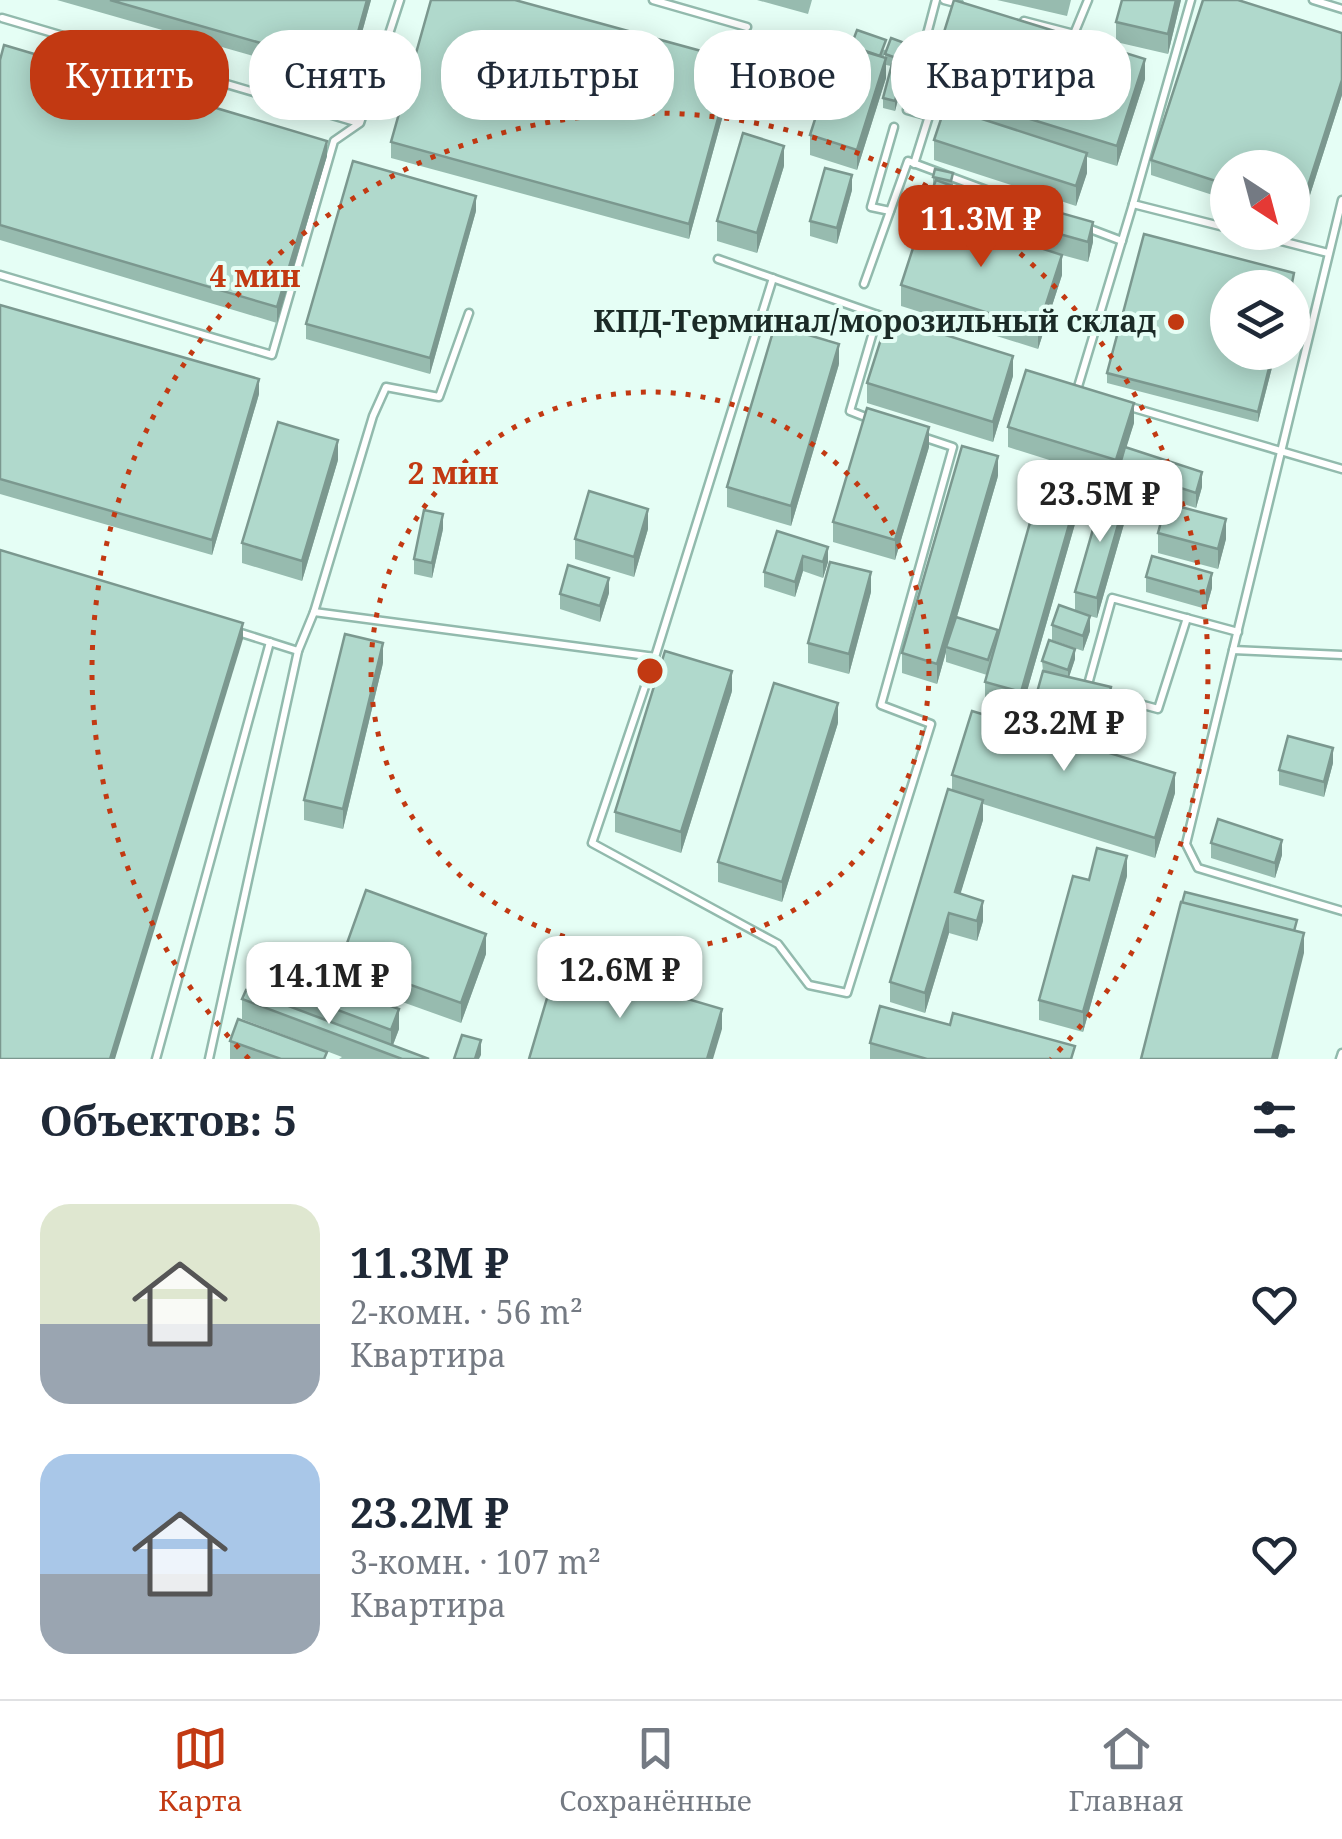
<!DOCTYPE html>
<html lang="ru">
<meta charset="utf-8">
<style>
body{margin:0;font-family:"Noto Serif",serif;background:#f6f6f7;color:#1f2937;height:100vh;display:flex;flex-direction:column;font-size:38px;white-space:nowrap}
*{box-sizing:border-box;margin:0}
p{font-size:32px;color:#747a83}
.icon{flex:none;width:55px;height:55px;fill:none;stroke:currentColor;stroke-width:2;stroke-linecap:round;stroke-linejoin:round}
.map{position:relative;height:1059px;overflow:hidden}
.sheet{display:flex;flex-direction:column;background:#fff;flex:1}
.sheet>*{flex:none}
.guide{position:absolute;left:30px;top:30px;width:1282px;height:90px;display:flex;gap:20px}
.needle{width:65px;rotate:144deg}
.controls{position:absolute;left:1210px;top:150px;display:grid;gap:20px}
.controls a{display:grid;place-items:center;width:100px;height:100px;border-radius:50%;background:#fff;box-shadow:0 5px 25px #0003;font-size:50px}
.price{position:absolute;translate:-50% -85px;padding:0 22px;border-radius:20px;background:#fff;color:#222;font-size:32px;line-height:65px;filter:drop-shadow(0 2px 5px #0008)}
.price::after{content:'';position:absolute;left:50%;top:60px;width:30px;height:22px;margin-left:-15px;background:inherit;clip-path:polygon(0 0,100% 0,50% 100%)}
.price.on{background:#c23912;color:#fff}
ul{padding:0;list-style:none}
li{display:flex;align-items:center;gap:30px;height:250px;padding:0 40px}
li span{display:grid;place-items:center;flex:none;width:280px;height:200px;border-radius:30px;color:#555}
li>.icon{margin-inline-start:auto}
span .icon{width:120px;height:120px;fill:#fffc;stroke-width:1}
li b{font-size:42px}
h2{display:flex;justify-content:space-between;align-items:center;height:120px;padding:0 40px;font-size:42px}
.tag{padding:0 35px;border-radius:40px;background:#fff;box-shadow:0 5px 25px #0003;font-size:35px;line-height:90px}
.tag.on{background:#c23912;color:#fff}
.tab-bar{display:flex;justify-content:space-around;align-items:center;height:140px;border-top:2px solid #e0e1e3;background:#fff;font-size:28px;color:#747a83}
.tab-bar a{display:grid;justify-items:center;gap:5px}
.tab-bar .on{color:#c23912}
.map>svg:first-child{display:block}
</style>
<div class="map">
<svg width="1342" height="1059" viewBox="0 0 1342 1059">
<rect width="100%" height="100%" fill="#e5fef5"/>
<g fill="none" stroke-linecap="round" stroke-linejoin="round">
<defs>
<g id="service">
<polyline points="653,0 747,27"/>
<polyline points="944,0 959,4"/>
<polyline points="1191,0 1133,204 1228,228"/>
<polyline points="1313,0 1342,9"/>
<polyline points="2,18 359,123"/>
<polyline points="1024,21 1074,34 1088,0"/>
<polyline points="914,164 929,116 907,110 936,0"/>
<polyline points="1342,200 1186,844 1198,868 1342,911"/>
<polyline points="890,211 871,207 894,127"/>
<polyline points="1085,227 1122,241"/>
<polyline points="1246,232 1328,253"/>
<polyline points="718,259 895,321"/>
<polyline points="0,275 272,355 334,141 360,123 400,0"/>
<polyline points="864,284 908,161 1013,200"/>
<polyline points="1077,390 1133,204"/>
<polyline points="1127,406 1342,469"/>
<polyline points="868,418 850,411 878,315"/>
<polyline points="314,612 655,657 773,278"/>
<polyline points="238,632 298,651"/>
<polyline points="1233,650 1342,655"/>
<polyline points="655,657 592,843 778,944 809,985 847,993 931,724 881,705 953,447 923,437"/>
<polyline points="1087,688 1112,598 1238,632"/>
<polyline points="1107,695 1158,709 1187,618"/>
<polyline points="156,1059 270,642"/>
<polyline points="209,1059 298,651 314,612 373,416 386,387 439,397 469,313"/>
<polyline points="1340,1059 1342,1053"/>
</g>
</defs>
<use href="#service" stroke="#92baad" stroke-width="11"/>
<use href="#service" stroke="#fff" stroke-width="6"/>
</g>
<g fill="#97bbaf">
<polygon points="57,0 371,0 348,83"/>
<polygon points="757,0 812,0 808,14"/>
<polygon points="997,0 1071,0 1067,16"/>
<polygon points="1181,0 1168,54 1116,42 1116,22"/>
<polygon points="1342,33 1342,95 1301,223 1292,221 1292,168 1228,168 1228,200 1151,175 1151,160"/>
<polygon points="851,46 886,50 883,58 885,58 885,54 910,55 905,71 904,71 904,77 895,111 883,108 883,98 891,66 886,65 886,78 857,170 810,155 810,135"/>
<polygon points="0,60 327,156 277,323 0,240"/>
<polygon points="734,75 689,239 391,158 391,142"/>
<polygon points="1145,79 1117,166 1087,157 1087,173 1076,206 934,160 934,140 943,112 927,107 927,87"/>
<polygon points="784,166 757,253 717,241 717,221"/>
<polygon points="935,169 953,183 953,186 966,198 1093,242 1088,262 1062,255 1062,275 1038,349 901,306 901,285 933,187 933,177"/>
<polygon points="852,190 837,244 810,236 810,221"/>
<polygon points="476,211 430,374 306,339 306,324"/>
<polygon points="1294,283 1292,291 1292,288 1228,352 1276,352 1258,422 1107,383 1107,373"/>
<polygon points="0,305 259,394 212,555 0,494"/>
<polygon points="839,364 791,526 727,507 727,487"/>
<polygon points="1013,376 993,442 867,403 867,383"/>
<polygon points="1134,423 1126,447 1202,487 1196,508 1119,483 1119,471 1116,481 1008,447 1008,427"/>
<polygon points="929,447 895,560 833,542 833,522"/>
<polygon points="338,460 302,581 242,563 242,543"/>
<polygon points="998,476 957,617 998,636 1081,503 1021,712 985,702 985,682 987,675 946,662 946,652 937,684 902,673 902,653"/>
<polygon points="1126,517 1097,618 1090,616 1090,631 1083,651 1052,640 1052,625 1075,610 1075,592"/>
<polygon points="443,529 432,578 414,574 414,559"/>
<polygon points="648,529 634,577 575,559 575,539"/>
<polygon points="777,531 828,562 823,578 803,571 795,597 764,587 764,572"/>
<polygon points="1158,533 1226,539 1218,569 1158,553"/>
<polygon points="1146,577 1212,588 1206,609 1146,592"/>
<polygon points="871,592 849,674 808,663 808,643"/>
<polygon points="609,593 600,622 560,609 560,594"/>
<polygon points="1075,659 1069,677 1111,708 1105,733 1036,717 1036,696 1043,671 1042,661"/>
<polygon points="383,663 343,829 304,820 304,800"/>
<polygon points="732,691 681,853 615,832 615,812"/>
<polygon points="838,723 782,902 718,882 718,862"/>
<polygon points="1333,763 1324,797 1279,785 1279,770"/>
<polygon points="952,775 1175,793 1155,858 983,804 983,820 960,894 983,921 977,941 949,933 925,1013 890,1002 890,982 952,791"/>
<polygon points="1211,843 1282,855 1275,878 1211,858"/>
<polygon points="1127,876 1083,1032 1039,1020 1039,1000 1089,880"/>
<polygon points="486,954 461,1023 341,980 341,960"/>
<polygon points="271,985 399,1029 393,1045 429,1059 339,1059 342,1057 242,1019 242,999 271,999"/>
<polygon points="230,1041 327,1059 230,1059"/>
<polygon points="870,1043 1075,1059 870,1059"/>
</g>
<g fill="#7b988f">
<polygon points="367,0 371,0 348,83 348,68"/>
<polygon points="1176,0 1181,0 1168,54 1168,34"/>
<polygon points="910,45 910,55 905,71 905,61"/>
<polygon points="886,58 886,78 857,170 857,150"/>
<polygon points="1145,59 1145,79 1117,166 1117,146"/>
<polygon points="734,60 734,75 689,239 689,224"/>
<polygon points="904,67 904,77 895,111 895,101"/>
<polygon points="1342,80 1342,95 1301,223 1301,208"/>
<polygon points="327,141 327,156 277,323 277,307"/>
<polygon points="784,146 784,166 757,253 757,233"/>
<polygon points="1087,153 1087,173 1076,206 1076,186"/>
<polygon points="852,175 852,190 837,244 837,228"/>
<polygon points="966,191 966,206 963,207 963,213 954,237 954,222"/>
<polygon points="476,196 476,211 430,374 430,358"/>
<polygon points="1093,222 1093,242 1088,262 1088,242"/>
<polygon points="1062,255 1062,275 1038,349 1038,329"/>
<polygon points="839,344 839,364 791,526 791,506"/>
<polygon points="1273,352 1276,352 1258,422 1258,412"/>
<polygon points="1013,356 1013,376 993,442 993,422"/>
<polygon points="259,379 259,394 212,555 212,540"/>
<polygon points="1134,403 1134,423 1116,481 1116,460"/>
<polygon points="929,427 929,447 895,560 895,540"/>
<polygon points="338,440 338,460 302,581 302,561"/>
<polygon points="998,456 998,476 948,647 946,647 946,652 937,684 937,664"/>
<polygon points="1202,472 1202,487 1196,508 1196,493"/>
<polygon points="1081,483 1081,503 1021,712 1021,692"/>
<polygon points="1126,497 1126,517 1097,618 1097,598"/>
<polygon points="648,509 648,529 634,577 634,557"/>
<polygon points="443,514 443,529 432,578 432,563"/>
<polygon points="1226,519 1226,539 1218,569 1218,549"/>
<polygon points="828,547 828,562 823,578 823,562"/>
<polygon points="803,556 803,571 795,597 795,582"/>
<polygon points="871,572 871,592 849,674 849,654"/>
<polygon points="1212,573 1212,588 1206,609 1206,594"/>
<polygon points="609,578 609,593 600,622 600,606"/>
<polygon points="1090,616 1090,631 1083,651 1083,636"/>
<polygon points="243,623 243,639 115,1059 110,1059"/>
<polygon points="383,643 383,663 343,829 343,809"/>
<polygon points="1075,649 1075,659 1068,680 1068,670"/>
<polygon points="732,671 732,691 681,853 681,832"/>
<polygon points="1111,687 1111,708 1105,733 1105,713"/>
<polygon points="838,703 838,723 782,902 782,882"/>
<polygon points="1333,748 1333,763 1324,797 1324,782"/>
<polygon points="1175,773 1175,793 1155,858 1155,838"/>
<polygon points="983,800 983,820 955,912 955,892"/>
<polygon points="1282,840 1282,855 1275,878 1275,863"/>
<polygon points="1127,856 1127,876 1083,1032 1083,1012"/>
<polygon points="983,901 983,921 977,941 977,921"/>
<polygon points="949,913 949,933 925,1013 925,993"/>
<polygon points="1304,933 1304,953 1278,1059 1272,1059"/>
<polygon points="486,934 486,954 461,1023 461,1003"/>
<polygon points="399,1009 399,1029 391,1050 391,1030"/>
<polygon points="722,1009 722,1029 713,1059 707,1059"/>
<polygon points="481,1040 481,1055 479,1059 475,1059"/>
</g>
<g fill="#b0d9cc" stroke="#7b988f" stroke-width="2.5">
<polygon points="110,0 367,0 348,68"/>
<polygon points="431,0 515,0 734,60 689,224 391,142"/>
<polygon points="954,0 1145,59 1117,146 927,87"/>
<polygon points="1122,0 1176,0 1168,34 1116,22"/>
<polygon points="1203,0 1238,0 1342,33 1342,80 1301,208 1292,206 1292,168 1228,168 1228,185 1151,160"/>
<polygon points="857,30 886,40 880,56 851,46"/>
<polygon points="891,38 910,45 905,61 885,54"/>
<polygon points="839,44 886,58 857,150 810,135"/>
<polygon points="4,45 327,141 277,307 0,225 0,60"/>
<polygon points="892,64 904,67 895,101 883,98"/>
<polygon points="945,107 1087,153 1076,186 934,140"/>
<polygon points="743,133 784,146 757,233 717,221"/>
<polygon points="353,161 476,196 430,358 306,324"/>
<polygon points="825,168 852,175 837,228 810,221"/>
<polygon points="935,169 953,173 951,181 933,177"/>
<polygon points="936,180 966,191 955,221 924,210"/>
<polygon points="969,187 1093,222 1088,242 963,207"/>
<polygon points="925,211 1062,255 1038,329 901,285"/>
<polygon points="1144,234 1294,273 1291,288 1228,288 1228,352 1273,352 1258,412 1107,373"/>
<polygon points="0,305 259,379 212,540 0,479"/>
<polygon points="888,317 1013,356 993,422 867,383"/>
<polygon points="775,325 839,344 791,506 727,487"/>
<polygon points="1026,370 1134,403 1116,460 1008,427"/>
<polygon points="867,408 929,427 895,540 833,522"/>
<polygon points="278,422 338,440 302,561 242,543"/>
<polygon points="962,446 998,456 937,664 902,653"/>
<polygon points="1125,447 1202,472 1196,493 1119,468"/>
<polygon points="1044,473 1081,483 1021,692 985,682"/>
<polygon points="589,491 648,509 634,557 575,539"/>
<polygon points="1104,491 1126,497 1097,598 1075,592"/>
<polygon points="1166,503 1226,519 1218,549 1158,533"/>
<polygon points="424,510 443,514 432,563 414,559"/>
<polygon points="777,531 828,547 823,562 803,556 795,582 764,572"/>
<polygon points="0,550 243,623 110,1059 0,1059"/>
<polygon points="1152,556 1212,573 1206,594 1146,577"/>
<polygon points="830,562 871,572 849,654 808,643"/>
<polygon points="568,565 609,578 600,606 560,594"/>
<polygon points="1059,605 1090,616 1083,636 1052,625"/>
<polygon points="956,617 998,630 988,660 946,647"/>
<polygon points="345,634 383,643 343,809 304,800"/>
<polygon points="1049,640 1075,649 1068,670 1042,661"/>
<polygon points="665,651 732,671 681,832 615,812"/>
<polygon points="1043,671 1111,687 1105,713 1036,696"/>
<polygon points="774,683 838,703 782,882 718,862"/>
<polygon points="972,711 1175,773 1155,838 952,775"/>
<polygon points="1288,736 1333,748 1324,782 1279,770"/>
<polygon points="948,789 983,800 955,892 983,901 977,921 949,913 925,993 890,982"/>
<polygon points="1218,819 1282,840 1275,863 1211,843"/>
<polygon points="1097,848 1127,856 1083,1012 1039,1000 1073,876 1089,880"/>
<polygon points="366,890 486,934 461,1003 341,960"/>
<polygon points="1185,892 1297,920 1294,931 1182,903"/>
<polygon points="1181,902 1304,933 1272,1059 1141,1059"/>
<polygon points="558,961 722,1009 707,1059 529,1059"/>
<polygon points="279,964 399,1009 391,1030 271,985"/>
<polygon points="246,990 429,1059 402,1059 242,999"/>
<polygon points="880,1006 950,1025 953,1013 1075,1046 1071,1059 927,1059 870,1043"/>
<polygon points="238,1019 327,1052 324,1059 281,1059 230,1041"/>
<polygon points="462,1035 481,1040 475,1059 454,1059"/>
</g>
<g fill="none" stroke="#c23912" stroke-width="5" stroke-dasharray="5 10">
<circle cx="650" cy="671" r="279"/>
<path d="M249 1059A558 558 0 1 1 1051 1059"/>
</g>
<circle fill="#c23912" stroke="#e5fef5" stroke-width="4" cx="1176" cy="322" r="10"/>
<g text-anchor="middle" stroke-width="8" stroke-linejoin="round" paint-order="stroke">
<g font-size="30" font-weight="bold" fill="#1b2b27" stroke="#e5fef5" text-anchor="end">
<text x="1156" y="332">КПД-Терминал/морозильный склад</text>
</g>
</g>
<circle cx="650" cy="671" r="15" fill="#c23912" stroke="#e5fef5" stroke-width="5"/>
<g font-size="30" text-anchor="middle" font-weight="bold" fill="#c23912" stroke="#e5fef5" stroke-width="8" stroke-linejoin="round" paint-order="stroke">
<text x="255" y="287">4 мин</text>
<text x="453" y="484">2 мин</text>
</g>
</svg>
<div class="controls">
<a><svg class="needle" viewBox="-14 -14 28 28"><path d="M0-13l5 13h-10z" fill="#e53935"/><path d="M0 13l5-13h-10z" fill="#747a83"/></svg></a>
<a><svg class="icon" aria-label="layers" viewBox="0 0 24 24"><path d="M12 4l9 5-9 5-9-5zM3 14l9 5 9-5"/></svg></a>
</div>
<b class="price on" style="left:981px;top:270px">11.3M ₽</b>
<b class="price" style="left:1100px;top:545px">23.5M ₽</b>
<b class="price" style="left:1064px;top:774px">23.2M ₽</b>
<b class="price" style="left:620px;top:1021px">12.6M ₽</b>
<b class="price" style="left:329px;top:1027px">14.1M ₽</b>
<div class="guide">
<a class="tag on">Купить</a>
<a class="tag">Снять</a>
<a class="tag">Фильтры</a>
<a class="tag">Новое</a>
<a class="tag">Квартира</a>
</div>
</div>
<section class="sheet">
<h2>Объектов: 5<svg class="icon" aria-label="filters" viewBox="0 0 24 24"><path d="M4 7h16M4 17h16"/><circle cx="9" cy="7" r="2"/><circle cx="15" cy="17" r="2"/></svg></h2>
<ul>
<li><span style="background:linear-gradient(#dfe7d0 60%,#9aa5b1 0)"><svg class="icon" aria-label="home" viewBox="0 0 24 24"><path d="M3 11l9-7 9 7M6 9v11h12V9"/></svg></span><div><b>11.3M ₽</b><p>2-комн. · 56 m²</p><p>Квартира</p></div><svg class="icon" aria-label="heart" viewBox="0 0 24 24"><path d="M12 20l-8-8c-3-5 5-10 8-4 3-6 11-1 8 4z"/></svg></li>
<li><span style="background:linear-gradient(#a9c7e8 60%,#9aa5b1 0)"><svg class="icon" aria-label="home" viewBox="0 0 24 24"><path d="M3 11l9-7 9 7M6 9v11h12V9"/></svg></span><div><b>23.2M ₽</b><p>3-комн. · 107 m²</p><p>Квартира</p></div><svg class="icon" aria-label="heart" viewBox="0 0 24 24"><path d="M12 20l-8-8c-3-5 5-10 8-4 3-6 11-1 8 4z"/></svg></li>
</ul>
</section>
<nav class="tab-bar">
<a class="on"><svg class="icon" aria-label="map" viewBox="0 0 24 24"><path d="M3 6l6-2 6 2 6-2v14l-6 2-6-2-6 2zM9 4v14M15 6v14"/></svg>Карта</a>
<a><svg class="icon" aria-label="saved" viewBox="0 0 24 24"><path d="M7 4h10v16l-5-4-5 4z"/></svg>Сохранённые</a>
<a><svg class="icon" aria-label="home" viewBox="0 0 24 24"><path d="M3 11l9-7 9 7M6 9v11h12V9"/></svg>Главная</a>
</nav>
